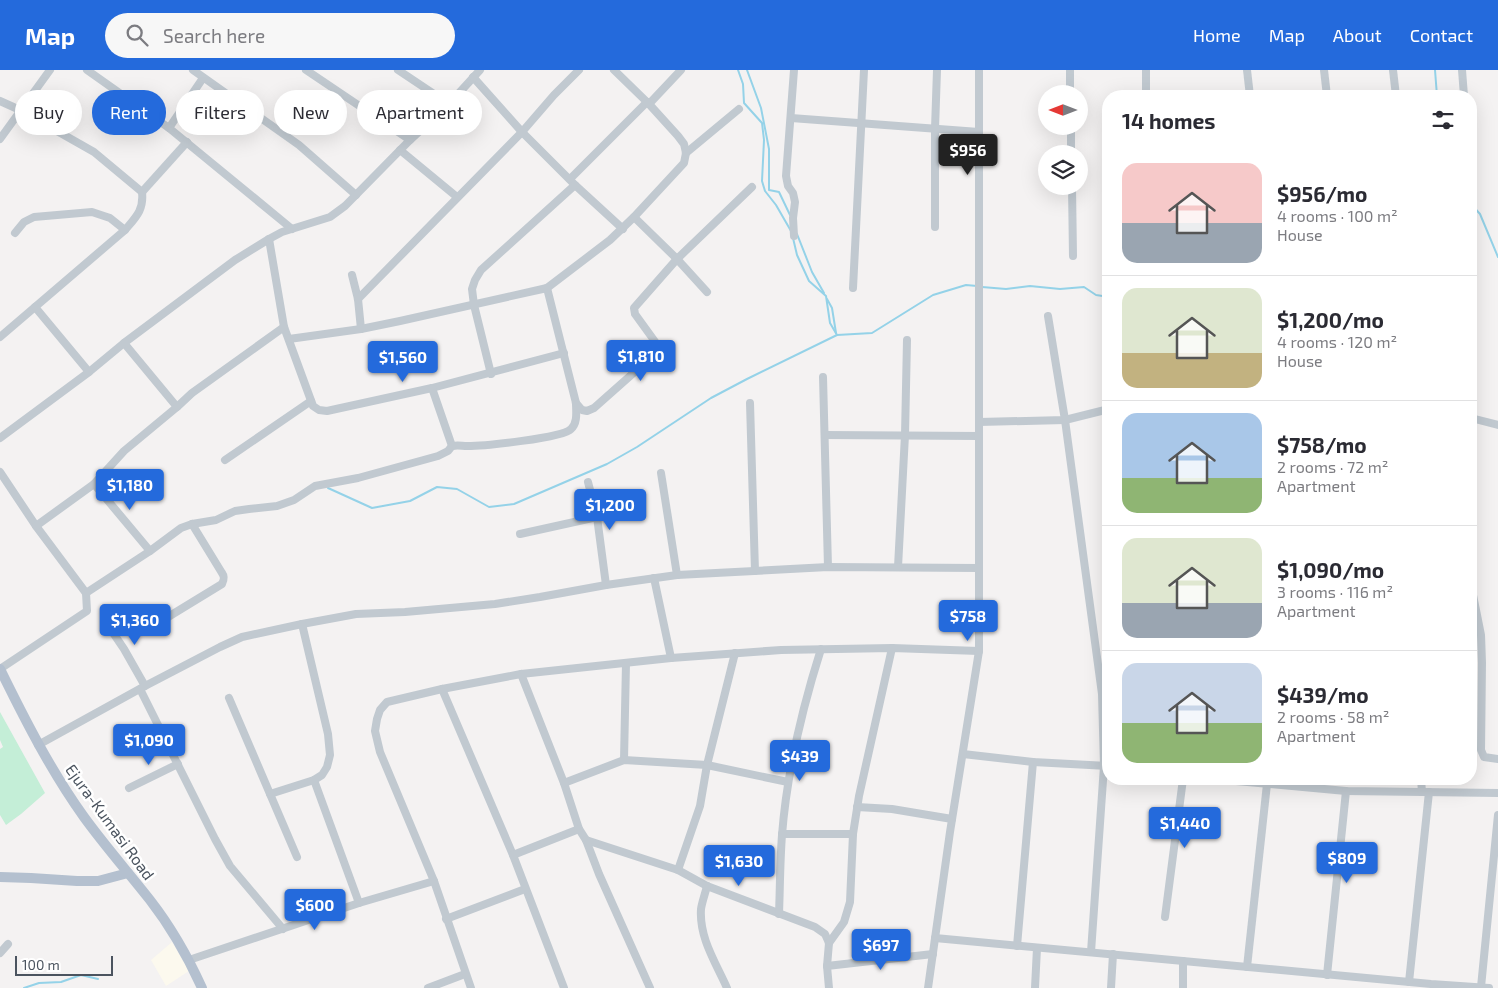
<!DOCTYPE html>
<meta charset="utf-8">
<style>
body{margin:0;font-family:"Exo 2",sans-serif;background:#f7f7f7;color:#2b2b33;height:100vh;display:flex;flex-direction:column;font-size:19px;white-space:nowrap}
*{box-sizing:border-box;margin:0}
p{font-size:16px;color:#7c7c81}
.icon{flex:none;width:28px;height:28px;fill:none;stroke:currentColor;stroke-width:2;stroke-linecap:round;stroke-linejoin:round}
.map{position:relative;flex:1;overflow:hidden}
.sheet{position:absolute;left:1102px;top:20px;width:375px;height:695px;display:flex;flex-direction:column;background:#fff;border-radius:20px;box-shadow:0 5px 20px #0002}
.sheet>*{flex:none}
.guide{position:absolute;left:15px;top:20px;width:475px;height:45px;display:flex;gap:10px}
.needle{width:32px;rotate:270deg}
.buttons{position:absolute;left:1038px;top:15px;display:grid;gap:10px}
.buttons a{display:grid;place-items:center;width:50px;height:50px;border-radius:50%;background:#fff;box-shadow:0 5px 20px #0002;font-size:25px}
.scale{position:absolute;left:15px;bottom:12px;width:98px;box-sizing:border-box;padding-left:5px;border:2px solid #4b545f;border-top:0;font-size:14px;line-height:18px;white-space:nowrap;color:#4b545f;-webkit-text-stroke:4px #fff;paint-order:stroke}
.price{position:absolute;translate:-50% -42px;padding:0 11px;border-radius:5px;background:#246adc;color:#fff;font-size:16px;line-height:32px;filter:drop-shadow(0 1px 2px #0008)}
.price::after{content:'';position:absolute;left:50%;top:30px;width:15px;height:11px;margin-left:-8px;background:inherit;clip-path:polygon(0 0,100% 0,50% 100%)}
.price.selected{background:#222;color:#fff}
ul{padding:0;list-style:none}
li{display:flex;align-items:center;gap:15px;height:125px;padding:0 20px}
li+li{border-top:1px solid #e1e1e2}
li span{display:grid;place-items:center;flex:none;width:140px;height:100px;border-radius:15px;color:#555}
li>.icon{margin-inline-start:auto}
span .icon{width:60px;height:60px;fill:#fffc;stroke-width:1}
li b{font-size:21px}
h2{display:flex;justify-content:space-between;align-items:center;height:60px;padding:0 20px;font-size:21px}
.tag{padding:0 18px;border-radius:22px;background:#fff;box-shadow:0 5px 20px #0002;font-size:18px;line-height:45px}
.tag.selected{background:#246adc;color:#fff}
header{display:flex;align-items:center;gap:30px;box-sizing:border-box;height:70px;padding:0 25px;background:#246adc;color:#fff}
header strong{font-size:24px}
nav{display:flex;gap:28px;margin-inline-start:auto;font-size:18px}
.search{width:350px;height:45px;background:#f7f7f7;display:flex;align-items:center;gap:12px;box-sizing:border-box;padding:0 18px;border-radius:28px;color:#7c7c81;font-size:19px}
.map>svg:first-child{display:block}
</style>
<header>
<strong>Map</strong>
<div class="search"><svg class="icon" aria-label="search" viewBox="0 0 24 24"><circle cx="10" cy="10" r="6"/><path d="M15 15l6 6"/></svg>Search here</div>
<nav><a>Home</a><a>Map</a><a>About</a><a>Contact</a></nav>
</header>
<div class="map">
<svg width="1498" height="918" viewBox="0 0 1498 918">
<rect width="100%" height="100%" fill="#f4f2f2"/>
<polygon fill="#fcf9ee" points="172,872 189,901 166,916 151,890"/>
<polygon fill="#c4eed7" points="0,642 45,723 21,744 6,755 0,745 0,679 3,677 0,670"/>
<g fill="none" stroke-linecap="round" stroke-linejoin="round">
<g stroke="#94d2e8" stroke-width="2">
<polyline points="738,0 743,14 744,33 762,53 764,70 762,111 765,121 776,135 791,161"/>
<polyline points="747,0 761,38 769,79 769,120 779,122 790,145"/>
<polyline points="1435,0 1437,26"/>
<polyline points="1471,134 1480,144 1498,187"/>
<polyline points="797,164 812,202 824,223"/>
<polyline points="793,168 797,185 809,211 826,226 830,253 837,265"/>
<polyline points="982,217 1006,219 1030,216 1060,219 1084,217 1096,225 1109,227"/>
<polyline points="827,229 832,238 836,263"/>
<polyline points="328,418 372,438 410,431 437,417 457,419 489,437 514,434 607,394 637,377 711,328 747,309 837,265 872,263 933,225 966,215 977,216"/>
<polyline points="24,918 39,913 61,912 81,905 98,909"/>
</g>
<g stroke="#c1c9d0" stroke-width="8">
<polyline points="87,0 169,58 292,159"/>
<polyline points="193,0 299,75 356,125"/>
<polyline points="306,0 410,70"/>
<polyline points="398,0 449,34"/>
<polyline points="794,0 786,106 788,116 793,123 795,132 793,148 794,166"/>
<polyline points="1070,0 1070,24"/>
<polyline points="1146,0 1146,26"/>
<polyline points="1247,0 1250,26"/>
<polyline points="1324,0 1327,26"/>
<polyline points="1393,0 1396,26"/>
<polyline points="1462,0 1464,26"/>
<polyline points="473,7 522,62 575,115 623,159"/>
<path d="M 0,31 L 20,40 L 94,82 L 142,122 C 144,140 136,147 125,160 L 0,267"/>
<polyline points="649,34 681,0"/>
<polyline points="791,48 979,62"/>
<polyline points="1071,56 1071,84"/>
<polyline points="169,58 203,8"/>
<polyline points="0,69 50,0"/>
<polyline points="400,80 457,127"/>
<polyline points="686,83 739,39"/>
<polyline points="570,109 647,32"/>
<polyline points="1072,116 1073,186"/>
<polyline points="142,122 187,72"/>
<polyline points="634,147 677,189 707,222"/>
<polyline points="935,157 935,59 937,0"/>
<polyline points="15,163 24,152 34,147 92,142 110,148 125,160"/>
<polyline points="269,169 284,257 313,336 319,340 327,341 432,318 564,283"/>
<polyline points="352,205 358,229 361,259"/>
<polyline points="853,218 864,0"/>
<polyline points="358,229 522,62 554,25 579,0"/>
<polyline points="35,237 89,302"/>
<polyline points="1048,246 1065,350 1102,624 1104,696 1091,882"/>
<polyline points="289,269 361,259 400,251 547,218 610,170 634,147 684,93 686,83 684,74 678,66 649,34 614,0"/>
<polyline points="124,273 177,337"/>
<polyline points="491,304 474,235 472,219 475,210 481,200 575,115"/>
<polyline points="823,307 828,497"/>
<path d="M 432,318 L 452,376 C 458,375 462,376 467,376 C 483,376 563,368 571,359 C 578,353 576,341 576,333 L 547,218"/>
<polyline points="576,333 582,340 587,341 594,338 656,283 658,278 656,273 635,244 634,238 677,189 752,117"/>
<polyline points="750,333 755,501"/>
<polyline points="1471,348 1498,355"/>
<polyline points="979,352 1065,350 1109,339"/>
<polyline points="825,365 979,366"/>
<polyline points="0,368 89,302 124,273 235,190 269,169 282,162 330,147 345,136 410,70 449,34 480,0"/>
<polyline points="225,390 311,331"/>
<polyline points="0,402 36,456 86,523 87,541 0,599"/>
<polyline points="661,403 677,505"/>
<polyline points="588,412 597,447 606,515"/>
<polyline points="94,414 150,481"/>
<polyline points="36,456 94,414 124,381 177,337 192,323 284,257"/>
<polyline points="520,464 597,447"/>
<polyline points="898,497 905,365 907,270"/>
<polyline points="654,508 671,588"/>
<polyline points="1471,515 1481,565 1482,593 1481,680 1484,687 1498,689"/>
<polyline points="86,523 150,481 181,458 192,454 216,450 235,441 249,439 277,436 294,430 315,416 358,408 438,386 448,381 452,376"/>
<polyline points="105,551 124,579 145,616"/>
<path d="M 150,558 L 222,514 C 224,510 225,507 222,503 L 192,454"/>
<polyline points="521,604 564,713 579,759 586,770 678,800 707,816 815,857 825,864 829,873 827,896 829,918"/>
<polyline points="140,619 215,769 230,796 283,859"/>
<polyline points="442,619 513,785 564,918"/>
<polyline points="229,628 297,787"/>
<polyline points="38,675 145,616 220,577 242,567 302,554 356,544 405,542 495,534 540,527 606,515 677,505 828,497 979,498"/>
<polyline points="963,684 1033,692 1108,696"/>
<polyline points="624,690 626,593"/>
<polyline points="1214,709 1346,721 1498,723"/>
<polyline points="1421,709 1422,722"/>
<polyline points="314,710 359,833"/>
<polyline points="564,713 624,690 707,695 788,712"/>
<polyline points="129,718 178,694"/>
<polyline points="270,724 314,710 322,705 327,697 330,685 328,664 302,554"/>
<polyline points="857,737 892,739 952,749"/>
<polyline points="782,764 853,764"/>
<polyline points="586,770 599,804 650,918"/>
<polyline points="513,785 579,759"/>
<polyline points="678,800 700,736 707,695 735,583"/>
<path d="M 707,816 C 705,824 702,832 701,839 C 699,868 716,893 727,918"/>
<path d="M 779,844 C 780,818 780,791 782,765 C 787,701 802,639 821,579"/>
<polyline points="1165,847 1183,709"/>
<polyline points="446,849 525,819"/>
<polyline points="935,868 1431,914 1489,918"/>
<polyline points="829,873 844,852 850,832 853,764 859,726 892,578"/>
<polyline points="1017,876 1033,692"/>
<polyline points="0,883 8,874"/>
<polyline points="189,890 359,833 434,811"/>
<polyline points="1183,891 1183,918"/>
<polyline points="827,896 933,884"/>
<polyline points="1247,897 1267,714"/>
<polyline points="1327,905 1346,721"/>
<polyline points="1409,912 1429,722"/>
<polyline points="1481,917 1498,745"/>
<polyline points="428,918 465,904"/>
<polyline points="471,918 434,811 380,682 375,661 377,649 380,640 387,632 442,619 521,604 671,588 781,580 892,578 979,581"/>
<polyline points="928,918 950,762 979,581 979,0"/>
<polyline points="1035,918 1037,878"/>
<polyline points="1111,918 1113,884"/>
</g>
<g stroke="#b4c0cf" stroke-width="10">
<path d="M 0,599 C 25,650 51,701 84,747 C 105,776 128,802 150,830 C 171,857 188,887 202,918"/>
<polyline points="0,807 31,808 77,811 98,811 128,803"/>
</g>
</g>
<g text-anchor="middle" stroke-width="5" stroke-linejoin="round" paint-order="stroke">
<g font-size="16" fill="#4b545f" stroke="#fff">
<text transform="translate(110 752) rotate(54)" y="6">Ejura-Kumasi Road</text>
</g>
</g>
</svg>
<div class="buttons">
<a><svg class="needle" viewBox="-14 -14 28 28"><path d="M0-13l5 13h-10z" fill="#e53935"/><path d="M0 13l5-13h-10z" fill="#7c7c81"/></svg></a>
<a><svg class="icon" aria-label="layers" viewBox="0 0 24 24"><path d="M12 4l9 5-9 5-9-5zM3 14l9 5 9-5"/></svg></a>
</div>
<div class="scale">100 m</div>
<b class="price selected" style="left:968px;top:106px">$956</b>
<b class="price" style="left:641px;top:312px">$1,810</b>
<b class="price" style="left:403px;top:313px">$1,560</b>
<b class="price" style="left:130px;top:441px">$1,180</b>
<b class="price" style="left:610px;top:461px">$1,200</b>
<b class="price" style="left:968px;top:572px">$758</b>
<b class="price" style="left:135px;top:576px">$1,360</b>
<b class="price" style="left:149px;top:696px">$1,090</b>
<b class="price" style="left:800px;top:712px">$439</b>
<b class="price" style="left:1185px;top:779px">$1,440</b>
<b class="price" style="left:1347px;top:814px">$809</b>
<b class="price" style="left:739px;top:817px">$1,630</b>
<b class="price" style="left:315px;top:861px">$600</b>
<b class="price" style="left:881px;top:901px">$697</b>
<div class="guide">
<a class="tag">Buy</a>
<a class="tag selected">Rent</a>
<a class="tag">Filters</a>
<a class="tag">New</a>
<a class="tag">Apartment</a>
</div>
<section class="sheet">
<h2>14 homes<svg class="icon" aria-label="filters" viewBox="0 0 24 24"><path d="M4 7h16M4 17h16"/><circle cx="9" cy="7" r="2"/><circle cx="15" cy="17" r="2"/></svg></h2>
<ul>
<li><span style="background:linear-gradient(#f6c9c9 60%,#9aa5b1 0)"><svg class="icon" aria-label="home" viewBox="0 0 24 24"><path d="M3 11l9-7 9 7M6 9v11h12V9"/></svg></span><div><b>$956/mo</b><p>4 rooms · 100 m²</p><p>House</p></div></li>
<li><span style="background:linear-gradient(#dfe7d0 65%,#c2b280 0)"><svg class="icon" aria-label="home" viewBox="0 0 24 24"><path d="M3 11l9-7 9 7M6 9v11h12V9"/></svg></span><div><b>$1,200/mo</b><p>4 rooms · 120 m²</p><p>House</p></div></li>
<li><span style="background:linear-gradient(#a9c7e8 65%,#8fb573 0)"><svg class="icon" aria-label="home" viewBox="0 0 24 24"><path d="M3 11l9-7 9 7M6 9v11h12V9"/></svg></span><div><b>$758/mo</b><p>2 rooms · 72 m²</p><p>Apartment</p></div></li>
<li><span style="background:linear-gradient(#dfe7d0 65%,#9aa5b1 0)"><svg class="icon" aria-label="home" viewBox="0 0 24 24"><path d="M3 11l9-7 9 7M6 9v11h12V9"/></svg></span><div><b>$1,090/mo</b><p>3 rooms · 116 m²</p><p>Apartment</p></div></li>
<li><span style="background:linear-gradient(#c9d6e8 60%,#8fb573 0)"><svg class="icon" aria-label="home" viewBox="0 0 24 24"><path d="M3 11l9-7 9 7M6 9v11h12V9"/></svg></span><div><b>$439/mo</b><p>2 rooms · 58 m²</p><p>Apartment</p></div></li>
</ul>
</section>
</div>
